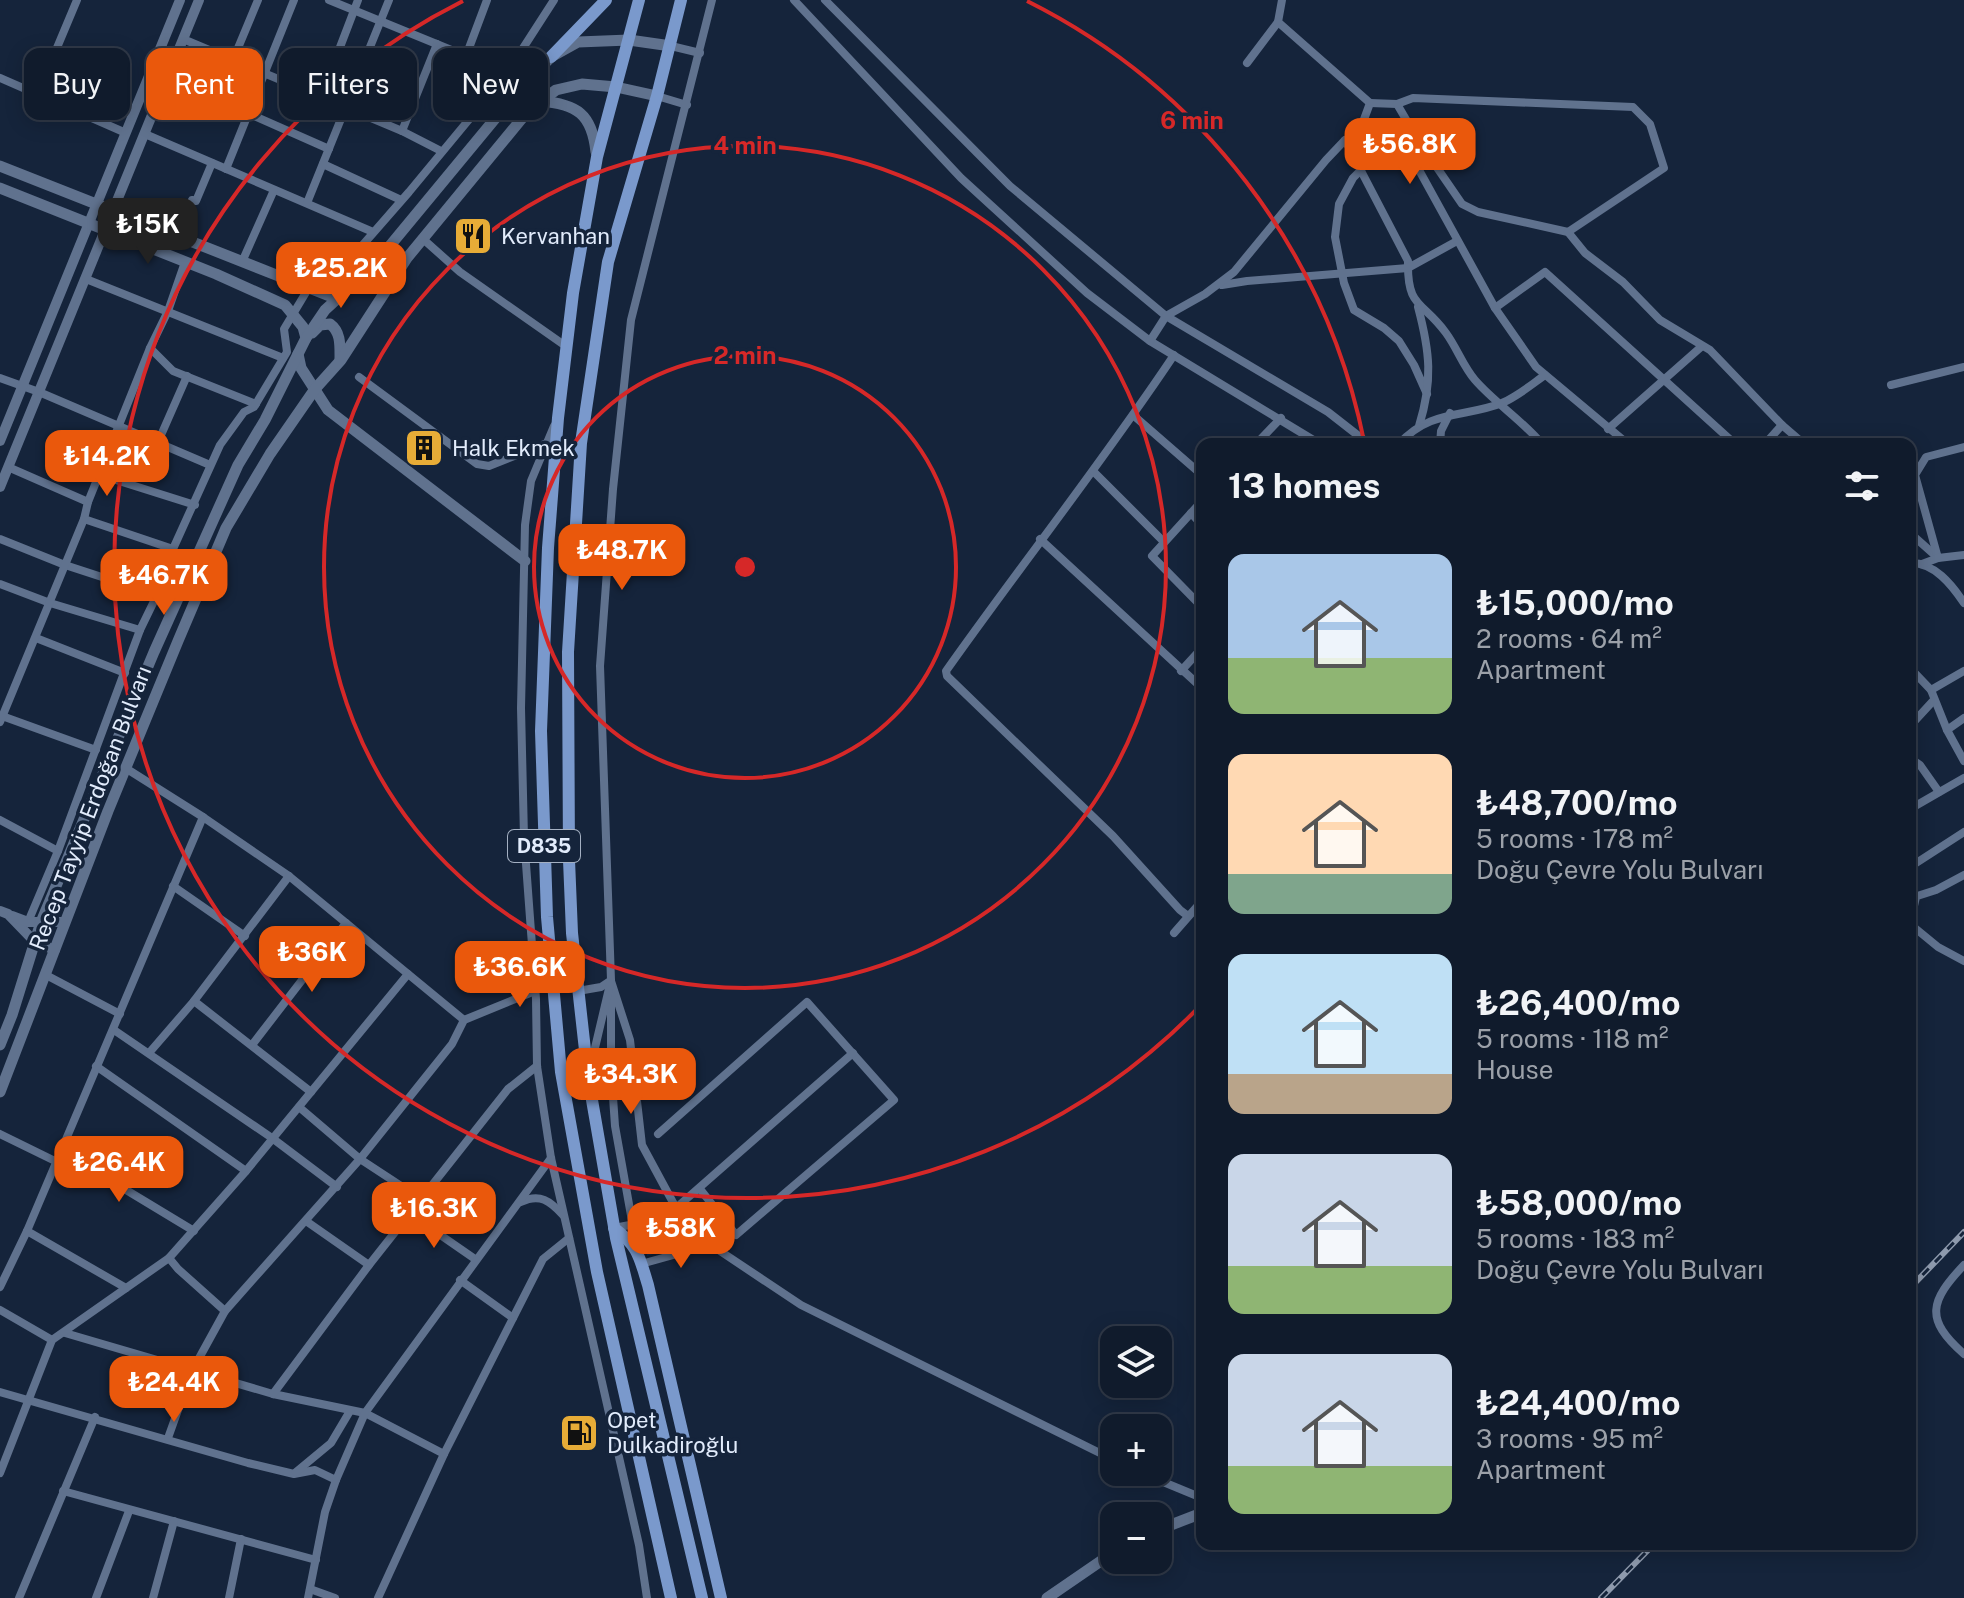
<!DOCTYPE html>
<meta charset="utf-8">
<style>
body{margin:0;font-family:"Public Sans",sans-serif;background:#1e2838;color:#f1f3f6;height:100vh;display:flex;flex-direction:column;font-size:30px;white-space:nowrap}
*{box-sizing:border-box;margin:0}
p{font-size:26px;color:#9ca1a9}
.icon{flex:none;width:44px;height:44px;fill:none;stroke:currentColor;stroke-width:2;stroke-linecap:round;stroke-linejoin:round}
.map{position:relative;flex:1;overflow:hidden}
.panel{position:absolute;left:1196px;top:438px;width:720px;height:1112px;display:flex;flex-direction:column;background:#101b2c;border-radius:16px;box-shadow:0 4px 20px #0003,0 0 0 2px #303948}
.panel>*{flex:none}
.top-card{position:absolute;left:24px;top:48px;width:760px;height:72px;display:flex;gap:16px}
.buttons{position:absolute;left:1100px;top:1326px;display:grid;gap:16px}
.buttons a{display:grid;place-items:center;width:72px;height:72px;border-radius:16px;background:#101b2c;box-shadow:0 4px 20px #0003,0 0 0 2px #303948;font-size:40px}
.price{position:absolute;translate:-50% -68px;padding:0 18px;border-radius:16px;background:#ea580c;color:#fff;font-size:26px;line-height:52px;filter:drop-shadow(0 2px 4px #0008)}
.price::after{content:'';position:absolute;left:50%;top:48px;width:24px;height:18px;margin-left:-12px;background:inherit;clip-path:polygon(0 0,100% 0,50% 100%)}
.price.selected{background:#222;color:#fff}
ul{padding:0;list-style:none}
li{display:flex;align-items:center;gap:24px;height:200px;padding:0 32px}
li span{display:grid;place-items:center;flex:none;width:224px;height:160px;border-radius:16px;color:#555}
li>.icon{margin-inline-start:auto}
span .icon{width:96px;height:96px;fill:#fffc;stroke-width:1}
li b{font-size:34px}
h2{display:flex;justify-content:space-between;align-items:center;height:96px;padding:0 32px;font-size:34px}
.tag{padding:0 28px;border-radius:16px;background:#101b2c;box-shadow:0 4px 20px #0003,0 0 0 2px #303948;font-size:28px;line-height:72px}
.tag.selected{background:#ea580c;color:#fff}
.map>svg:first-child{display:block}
</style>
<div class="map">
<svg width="1964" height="1598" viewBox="0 0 1964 1598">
<rect width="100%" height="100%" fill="#15243b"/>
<path fill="#132f5e" d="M 674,1218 L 680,1219 L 699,1239 L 647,1256 C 646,1231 655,1231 674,1218 Z"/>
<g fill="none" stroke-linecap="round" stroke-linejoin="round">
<g stroke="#60728e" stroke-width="8">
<polyline points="329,0 466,56 505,76"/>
<polyline points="794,0 961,178 1087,293 1150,341 1320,444"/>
<polyline points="825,0 1010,186 1166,316 1328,412 1369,444"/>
<polyline points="1282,0 1278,22 1370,103 1359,133"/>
<polyline points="183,39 402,131 441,151"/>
<polyline points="671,46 700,53"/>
<polyline points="466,56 487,0"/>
<polyline points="233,60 258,0"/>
<polyline points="1247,63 1278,22"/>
<polyline points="0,78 126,133"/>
<polyline points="168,78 329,149"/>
<polyline points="38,93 77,0"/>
<polyline points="657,96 687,105"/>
<polyline points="321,97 358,0"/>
<polyline points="1370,103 1397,104 1418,140 1462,204 1478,212 1568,232 1585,253 1623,282 1660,320 1710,350 1782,425 1804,444"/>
<polyline points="1397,104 1413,98 1633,107 1650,124 1664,168 1568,232"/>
<polyline points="402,131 437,44"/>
<polyline points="145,134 373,232"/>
<path d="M 1345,140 L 1408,261 C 1407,309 1422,300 1446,333 C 1457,348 1463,366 1475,380 C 1495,403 1522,420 1542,444"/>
<polyline points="323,164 401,200"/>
<polyline points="226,169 294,0"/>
<polyline points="1361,170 1353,178 1339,204 1335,237 1344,283 1354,310 1384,328 1399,341 1414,365 1427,394"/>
<polyline points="307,203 389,0"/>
<polyline points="176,235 192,200 196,201 212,163"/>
<polyline points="423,239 460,272 567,347"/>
<polyline points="242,262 274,190"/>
<polyline points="86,279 283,358"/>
<polyline points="1222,285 1247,281 1408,268 1457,241"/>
<path d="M 1418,307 C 1430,352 1433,381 1419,426"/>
<polyline points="1495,308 1545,272 1735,444"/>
<polyline points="1150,341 1166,316 1205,294 1234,272 1326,160 1345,140 1359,133 1371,136 1411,161 1419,170 1495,308 1536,367 1628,444"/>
<polyline points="150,348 173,371 256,404"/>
<path d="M 1174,355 C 1102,463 1021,565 946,671 L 947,676 L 1113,836 L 1180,910 L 1188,916"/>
<polyline points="359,377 477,464 489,466 547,443"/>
<polyline points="0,378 39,392 210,465"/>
<polyline points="1891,385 1964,367"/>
<polyline points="1133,415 1202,475"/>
<polyline points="554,426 531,481 525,525 521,708 524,837 536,999 537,1066 551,1158 564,1215 639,1545 647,1598"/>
<polyline points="1608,429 1701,347"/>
<polyline points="158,442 187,376"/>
<polyline points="1256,444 1281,418"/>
<path d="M 1399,444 C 1430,409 1464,418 1502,403 C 1518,396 1531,385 1545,375"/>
<polyline points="1440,444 1441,431 1450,413"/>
<polyline points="1765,444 1782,425"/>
<polyline points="8,467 88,502"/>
<polyline points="1094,472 1164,542"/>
<polyline points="100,475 195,505"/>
<polyline points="1202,501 1152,556 1202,607"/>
<polyline points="1191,513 1202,525"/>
<polyline points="84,519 173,549"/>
<polyline points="1910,533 1937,557"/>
<polyline points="0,539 65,565 157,595"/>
<polyline points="1040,539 1202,688"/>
<polyline points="1938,558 1915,475 1926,457 1964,447"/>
<path d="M 1910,563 C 1934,562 1952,585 1964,603"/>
<polyline points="1922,564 1938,558 1964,555"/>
<polyline points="0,584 50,603 140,630"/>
<polyline points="36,638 125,673"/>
<polyline points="1910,668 1931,690 1947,730 1964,761"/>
<polyline points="1181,671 1202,648"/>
<polyline points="1931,690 1964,671"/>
<polyline points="2,716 96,750"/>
<polyline points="0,722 84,519 88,502 150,348 168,311 185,262"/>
<polyline points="1910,726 1933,701"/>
<polyline points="1947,730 1964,718"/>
<polyline points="1910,758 1920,765 1939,792"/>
<polyline points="127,769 203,817 289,876 464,1020"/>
<polyline points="1910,809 1964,778"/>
<polyline points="0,820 58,851"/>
<polyline points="1910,867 1964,832"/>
<polyline points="173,886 245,936"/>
<polyline points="1911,898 1936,890 1964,875"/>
<polyline points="28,922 58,851 140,630 157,595 173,549 220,445 244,412 254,407 287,352 284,329 308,289 315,280 354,255 409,192 505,76 554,0"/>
<polyline points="1910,924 1938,947 1964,961"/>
<polyline points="1174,933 1202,901"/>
<polyline points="46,975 120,1014"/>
<polyline points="611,981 630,1040 642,1145 676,1208 720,1251 801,1305 1114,1460"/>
<polyline points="578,991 601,987 610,981"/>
<polyline points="611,993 611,1068 615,1126 637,1249"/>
<polyline points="194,1001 311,1092"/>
<polyline points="114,1030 272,1138 337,1187"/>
<polyline points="252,1045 346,923"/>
<polyline points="149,1053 194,1001 289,876"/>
<polyline points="96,1066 246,1171"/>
<polyline points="590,1069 611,980 600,666 613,489 631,320 712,0"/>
<polyline points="299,1107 360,1159 421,1199"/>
<polyline points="0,1134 55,1161"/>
<polyline points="658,1134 807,1002 894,1100 736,1235 700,1189"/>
<polyline points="60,1150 194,1231"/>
<path d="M 521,1202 C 540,1193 550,1201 563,1215"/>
<polyline points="410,1214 475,1259"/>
<polyline points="306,1221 369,1265"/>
<polyline points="614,1228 635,1224 676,1208 853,1053"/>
<polyline points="27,1231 126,1288"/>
<polyline points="169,1258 178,1269 225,1311"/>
<polyline points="641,1264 713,1244"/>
<path d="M 1964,1265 C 1930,1301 1924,1319 1964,1354"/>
<polyline points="460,1280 513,1318"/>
<polyline points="0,1287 27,1231 203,817"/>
<polyline points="0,1310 52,1340"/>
<polyline points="65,1333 273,1394 365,1413 444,1454 378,1598"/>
<polyline points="0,1392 248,1463 294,1474 315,1470 336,1480"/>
<polyline points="273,1394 369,1265 508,1089 537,1066"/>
<polyline points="168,1438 192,1371 225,1311 360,1159 452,1044 464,1020 535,991"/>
<polyline points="444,1454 543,1259 569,1238"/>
<polyline points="296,1472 331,1443 350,1411"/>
<polyline points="1139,1472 1202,1498"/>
<polyline points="0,1473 52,1340 169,1258 246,1171 408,974"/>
<polyline points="63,1491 316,1560"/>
<polyline points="310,1589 335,1598"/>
<polyline points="19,1598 95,1417"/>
<polyline points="96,1598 129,1511"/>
<polyline points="153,1598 174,1521"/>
<polyline points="229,1598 241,1539"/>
<polyline points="308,1598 325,1512 336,1480 365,1413 551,1158"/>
</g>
<g stroke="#60728e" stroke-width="10">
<polyline points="0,441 180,0"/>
<polyline points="0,487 199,0"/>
<polyline points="0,911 8,914 35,942 55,950"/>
<polyline points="12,916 28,922 65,922"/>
</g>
<g stroke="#60728e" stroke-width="11">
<path d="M 540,101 C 577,104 592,114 596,152"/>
<polyline points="0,166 337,299"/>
<polyline points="0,188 216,274 285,305 303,327 306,338"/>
<path d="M 312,333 L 320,325 L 330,324 C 341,332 340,345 340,359"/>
<polyline points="298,354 301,368 328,410 525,561"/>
<polyline points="1910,917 1914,899"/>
<polyline points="0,1045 12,1015 41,922 154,652 238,465 265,420 306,338 325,310 374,265 523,85 551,57 578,42 629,40 671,46"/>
<polyline points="0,1092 108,811 178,641 226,528 270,454 315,389 341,360 407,258 528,111 556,90 582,84 616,87 657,96"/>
<polyline points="1158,1530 1202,1513"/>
<polyline points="1047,1598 1114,1552"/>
</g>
<g stroke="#7a99cc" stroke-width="12">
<polyline points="639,0 597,157 573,293 558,418 548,548 541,731 547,917 561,1072 597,1272 671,1598"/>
<polyline points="681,0 657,96 608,262 581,443 568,652 569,860 572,933 588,1077 616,1238 702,1598"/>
<polyline points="551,57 606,0"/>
<path d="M 614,1228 C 639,1247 639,1256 648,1285 L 721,1598"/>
</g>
<defs>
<g id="rail">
<polyline points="1910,1288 1964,1232"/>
<polyline points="1601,1598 1654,1544"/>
</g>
</defs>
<use href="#rail" stroke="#8e9aad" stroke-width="6"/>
<use href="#rail" stroke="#15243b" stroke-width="3" stroke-dasharray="9" stroke-linecap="butt"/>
</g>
<g fill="none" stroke="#d62828" stroke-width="4">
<circle cx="745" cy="567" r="211"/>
<circle cx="745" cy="567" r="421"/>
<path d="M1200 1006A632 632 0 1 1 463 1M1027 1A632 632 0 0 1 1364 441"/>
</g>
<defs>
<symbol id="restaurant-square" viewBox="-11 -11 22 22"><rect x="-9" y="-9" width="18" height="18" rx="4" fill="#e7ac37" stroke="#15243b"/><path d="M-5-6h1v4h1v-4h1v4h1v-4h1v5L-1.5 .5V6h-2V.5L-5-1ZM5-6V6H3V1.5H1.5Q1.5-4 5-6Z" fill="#111"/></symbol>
<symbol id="building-square" viewBox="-11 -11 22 22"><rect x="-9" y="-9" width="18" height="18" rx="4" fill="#e7ac37" stroke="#15243b"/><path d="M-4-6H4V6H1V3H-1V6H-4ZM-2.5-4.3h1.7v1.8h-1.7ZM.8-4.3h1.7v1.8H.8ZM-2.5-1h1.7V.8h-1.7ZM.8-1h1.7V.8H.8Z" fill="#111"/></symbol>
<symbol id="fuel-square" viewBox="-11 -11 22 22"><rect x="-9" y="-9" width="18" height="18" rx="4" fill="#e7ac37" stroke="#15243b"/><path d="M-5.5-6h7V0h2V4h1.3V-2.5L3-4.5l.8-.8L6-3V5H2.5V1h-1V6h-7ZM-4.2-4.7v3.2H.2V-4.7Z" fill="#111"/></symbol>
</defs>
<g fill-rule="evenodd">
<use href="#restaurant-square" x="451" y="214" width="44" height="44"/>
<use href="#building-square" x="402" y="426" width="44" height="44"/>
<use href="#fuel-square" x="557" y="1411" width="44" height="44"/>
</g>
<g text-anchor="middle" stroke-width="7" stroke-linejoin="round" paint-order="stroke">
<rect fill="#15243b" stroke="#a4b0c2" stroke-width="2" x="508" y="830" width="72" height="32" rx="6"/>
<g font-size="20" font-weight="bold" fill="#e2ecfc">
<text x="544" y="853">D835</text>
</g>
<g font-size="22" fill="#e2ecfc" stroke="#15243b" text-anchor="start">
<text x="501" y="244">Kervanhan</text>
<text x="452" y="456">Halk Ekmek</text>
<text x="607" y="1428">Opet<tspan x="607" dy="25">Dulkadiroğlu</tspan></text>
</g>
<g font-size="22" fill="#e2ecfc" stroke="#15243b">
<text transform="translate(90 808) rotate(-69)" y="8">Recep Tayyip Erdoğan Bulvarı</text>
</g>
</g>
<circle cx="745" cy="567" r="12" fill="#d62828" stroke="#15243b" stroke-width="4"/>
<g font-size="24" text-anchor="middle" font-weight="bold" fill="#d62828" stroke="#15243b" stroke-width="7" stroke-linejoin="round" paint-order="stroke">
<text x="1192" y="129">6 min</text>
<text x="745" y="154">4 min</text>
<text x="745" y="364">2 min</text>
</g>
</svg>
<div class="buttons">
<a><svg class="icon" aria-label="layers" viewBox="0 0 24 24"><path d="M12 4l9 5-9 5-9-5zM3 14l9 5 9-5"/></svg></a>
<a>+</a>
<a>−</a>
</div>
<b class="price" style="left:1410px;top:186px">₺56.8K</b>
<b class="price selected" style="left:148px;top:266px">₺15K</b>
<b class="price" style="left:341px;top:310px">₺25.2K</b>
<b class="price" style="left:107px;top:498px">₺14.2K</b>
<b class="price" style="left:622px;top:592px">₺48.7K</b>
<b class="price" style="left:164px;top:617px">₺46.7K</b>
<b class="price" style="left:312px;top:994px">₺36K</b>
<b class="price" style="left:520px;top:1009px">₺36.6K</b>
<b class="price" style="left:631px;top:1116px">₺34.3K</b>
<b class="price" style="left:119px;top:1204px">₺26.4K</b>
<b class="price" style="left:434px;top:1250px">₺16.3K</b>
<b class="price" style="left:681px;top:1270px">₺58K</b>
<b class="price" style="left:174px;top:1424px">₺24.4K</b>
<div class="top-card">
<a class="tag">Buy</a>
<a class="tag selected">Rent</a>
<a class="tag">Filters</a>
<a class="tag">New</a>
</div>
<section class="panel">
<h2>13 homes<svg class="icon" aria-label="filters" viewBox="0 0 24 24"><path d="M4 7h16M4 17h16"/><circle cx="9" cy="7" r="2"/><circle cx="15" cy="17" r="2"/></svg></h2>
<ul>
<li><span style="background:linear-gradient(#a9c7e8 65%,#8fb573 0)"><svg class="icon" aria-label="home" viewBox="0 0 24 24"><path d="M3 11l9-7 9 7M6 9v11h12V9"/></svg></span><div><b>₺15,000/mo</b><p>2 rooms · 64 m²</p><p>Apartment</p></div></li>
<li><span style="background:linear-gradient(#ffd9b3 75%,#7fa58c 0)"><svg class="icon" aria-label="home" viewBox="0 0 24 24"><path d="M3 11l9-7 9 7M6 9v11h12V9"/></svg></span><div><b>₺48,700/mo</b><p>5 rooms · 178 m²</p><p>Doğu Çevre Yolu Bulvarı</p></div></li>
<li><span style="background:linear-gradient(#bfe0f5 75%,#b9a48a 0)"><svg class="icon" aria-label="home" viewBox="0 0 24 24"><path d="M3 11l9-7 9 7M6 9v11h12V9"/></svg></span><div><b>₺26,400/mo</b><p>5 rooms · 118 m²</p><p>House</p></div></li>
<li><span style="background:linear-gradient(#c9d6e8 70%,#8fb573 0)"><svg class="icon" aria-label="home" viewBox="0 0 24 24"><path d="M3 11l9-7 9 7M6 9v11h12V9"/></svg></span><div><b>₺58,000/mo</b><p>5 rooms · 183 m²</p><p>Doğu Çevre Yolu Bulvarı</p></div></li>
<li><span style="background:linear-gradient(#c9d6e8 70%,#8fb573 0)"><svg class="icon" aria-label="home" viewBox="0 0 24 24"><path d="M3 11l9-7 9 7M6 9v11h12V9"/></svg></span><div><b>₺24,400/mo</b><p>3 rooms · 95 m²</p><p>Apartment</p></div></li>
</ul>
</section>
</div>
